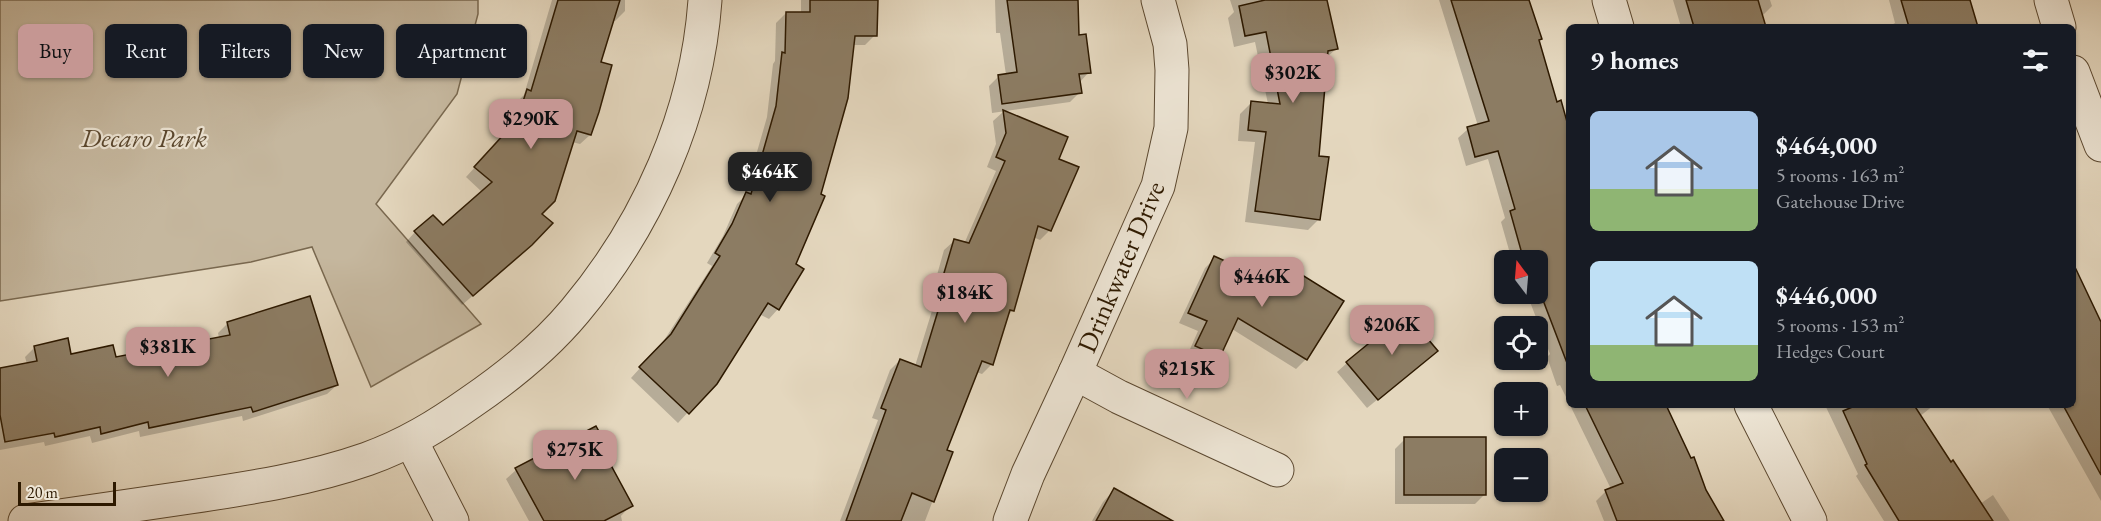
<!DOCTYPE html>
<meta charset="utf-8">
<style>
body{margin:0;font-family:"EB Garamond",serif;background:#20242c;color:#f1f3f6;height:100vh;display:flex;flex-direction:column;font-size:22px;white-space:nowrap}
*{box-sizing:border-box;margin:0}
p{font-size:20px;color:#9ea1a6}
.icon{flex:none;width:33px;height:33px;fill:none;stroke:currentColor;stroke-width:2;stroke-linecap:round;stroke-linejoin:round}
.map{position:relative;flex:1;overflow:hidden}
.sheet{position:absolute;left:1566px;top:24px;width:510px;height:384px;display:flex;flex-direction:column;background:#171b24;border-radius:9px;box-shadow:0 2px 4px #0004}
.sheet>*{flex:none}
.hud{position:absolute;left:18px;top:24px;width:570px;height:54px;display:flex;gap:12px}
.needle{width:39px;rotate:344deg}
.controls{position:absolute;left:1494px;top:250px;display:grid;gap:12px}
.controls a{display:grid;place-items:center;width:54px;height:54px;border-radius:9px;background:#171b24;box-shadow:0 2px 4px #0004;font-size:30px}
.scale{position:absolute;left:18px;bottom:15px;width:98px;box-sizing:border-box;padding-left:6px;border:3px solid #2d1900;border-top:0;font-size:16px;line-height:21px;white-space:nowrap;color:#2d1900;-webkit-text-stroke:4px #ede5d5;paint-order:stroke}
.price{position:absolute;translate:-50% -51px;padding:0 14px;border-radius:12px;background:#c59692;color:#111;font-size:20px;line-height:39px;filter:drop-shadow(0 2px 3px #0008)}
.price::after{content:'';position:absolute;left:50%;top:36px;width:18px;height:14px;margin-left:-9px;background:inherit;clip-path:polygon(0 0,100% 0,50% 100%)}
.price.current{background:#222;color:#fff}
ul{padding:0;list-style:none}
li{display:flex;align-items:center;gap:18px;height:150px;padding:0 24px}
li span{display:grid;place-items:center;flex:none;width:168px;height:120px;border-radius:9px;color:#555}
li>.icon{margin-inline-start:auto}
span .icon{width:72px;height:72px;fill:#fffc;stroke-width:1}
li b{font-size:26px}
h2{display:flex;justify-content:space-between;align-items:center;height:72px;padding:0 24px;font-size:26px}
.pill{padding:0 21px;border-radius:9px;background:#171b24;box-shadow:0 2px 4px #0004;font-size:21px;line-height:54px}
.pill.current{background:#c59692;color:#111}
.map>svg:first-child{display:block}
</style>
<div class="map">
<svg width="2101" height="521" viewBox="0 0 2101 521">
<rect width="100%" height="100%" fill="#e4d7be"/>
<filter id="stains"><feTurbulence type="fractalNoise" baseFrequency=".00333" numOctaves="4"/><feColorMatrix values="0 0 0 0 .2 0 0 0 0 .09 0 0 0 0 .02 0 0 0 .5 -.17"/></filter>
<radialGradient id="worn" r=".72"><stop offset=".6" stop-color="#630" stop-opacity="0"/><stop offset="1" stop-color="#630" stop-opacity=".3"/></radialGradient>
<polygon fill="#c5b79e" stroke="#79684f" stroke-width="1.5" points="0,0 478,0 478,14 457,94 376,204 481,324 371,387 312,247 251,262 0,301"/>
<g fill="#0003">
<polygon points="552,0 625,0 625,11 615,21 612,21 599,63 590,135 580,144 572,142 520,255 462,305 406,242 415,232 443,227 482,192 466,177 508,131 518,101 524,95"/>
<polygon points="801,0 876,0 875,35 865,45 853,45 794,265 778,309 769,319 759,314 715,383 678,423 631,378 661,345 712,266 707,263 723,236 737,204 744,197 767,117 773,64 775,61 776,23 786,13 801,14"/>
<polygon points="995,0 1076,0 1078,37 1089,72 1079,83 1080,92 1070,102 992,113 989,86 999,76 1006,75 1000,33 996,33"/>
<polygon points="1230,0 1326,0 1336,49 1326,58 1318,157 1319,219 1308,230 1245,222 1255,142 1238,141 1240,114 1251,103 1268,104 1255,42 1234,47 1228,18 1234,12"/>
<polygon points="1439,0 1529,0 1540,39 1538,41 1569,141 1569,403 1560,385 1557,386 1547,357 1550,354 1527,294 1538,294 1538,261 1504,261 1504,294 1520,294 1503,299 1495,269 1504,259 1511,257 1501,222 1505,218 1488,159 1466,166 1458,138 1468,129 1478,126"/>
<polygon points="1673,0 1770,0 1772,6 1762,16 1765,27 1681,27"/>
<polygon points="1889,0 1969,0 1977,27 1888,27 1895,23"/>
<polygon points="1003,112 1066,138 1057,159 1077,167 1049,231 1040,240 1033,237 1012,311 1007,316 992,364 982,374 976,372 946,451 951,453 925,521 840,521 878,420 872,418 890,370 900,360 915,366 935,301 930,300 944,250 954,241 964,244 996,171 987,167 996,144 993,121"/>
<polygon points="1215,258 1278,287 1292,270 1306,359 1296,369 1232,329 1219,356 1209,366 1187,356 1198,331 1179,323 1205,268"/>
<polygon points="2073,269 2101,350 2101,501 2047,405 2073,405"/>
<polygon points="228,323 337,385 327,394 243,421 242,416 140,437 139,431 92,443 90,436 45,446 44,442 0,450 0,369 27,364 25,357 35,347 70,356 115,359 219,338 218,333"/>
<polygon points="1426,360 1367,408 1337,372 1347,363"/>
<polygon points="1570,405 1663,405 1718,521 1604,521 1596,501 1606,491 1611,489"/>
<polygon points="1825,405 1934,405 1919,417 1980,504 1993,495 2010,521 1884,521 1856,476 1858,474"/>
<polygon points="1405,439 1485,494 1475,504 1395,504 1395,449"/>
<polygon points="609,453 605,457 631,505 621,516 622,521 529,521 506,479 516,470"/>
<polygon points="1114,490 1151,521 1092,521 1103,502"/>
</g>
<g fill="#8c7c63" stroke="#2d1900" stroke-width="1.5">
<polygon points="558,0 620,0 601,62 612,65 599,112 591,135 577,131 555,201 542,214 553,223 532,245 473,296 414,231 433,215 443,225 492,182 474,167 517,120 527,89 531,91"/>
<polygon points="810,0 878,0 877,36 855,36 848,98 821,194 825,196 796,264 804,269 779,310 768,303 717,384 689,414 639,367 671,334 720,256 715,253 732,224 746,192 751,194 776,106 782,52 785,53 786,12 810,12"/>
<polygon points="1007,0 1078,0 1079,35 1086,34 1091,73 1079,74 1082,93 1002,104 998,75 1017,72"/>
<polygon points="1265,0 1327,0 1338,49 1328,51 1319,156 1329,157 1320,220 1255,211 1266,132 1248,130 1251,101 1280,104 1266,32 1245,36 1239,6"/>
<polygon points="1451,0 1529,0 1542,39 1539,40 1557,102 1561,100 1569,129 1569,362 1567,363 1538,287 1538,261 1524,261 1510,211 1515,209 1498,151 1475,157 1467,127 1489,121"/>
<polygon points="1686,0 1758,0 1766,27 1694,27"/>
<polygon points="1901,0 1970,0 1978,27 1909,27"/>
<polygon points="1003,110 1068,137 1059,159 1079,167 1051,231 1038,226 1014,311 1010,310 993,365 982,361 947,450 953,452 934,502 912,493 901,521 846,521 886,410 881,408 900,359 921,367 944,291 939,290 954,239 969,243 1005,161 996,157 1006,133"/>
<polygon points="1214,256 1280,286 1291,268 1344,301 1307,360 1238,318 1220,357 1195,346 1207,321 1188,313"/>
<polygon points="2073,263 2101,322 2101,475 2063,405 2073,405"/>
<polygon points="310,296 338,385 253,412 251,407 149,428 148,422 101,434 100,427 55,437 54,433 5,442 0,415 0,368 37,361 34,346 68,338 71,354 113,345 116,357 230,335 227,322"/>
<polygon points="1406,313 1438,351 1378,400 1346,362"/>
<polygon points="1585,405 1666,405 1691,458 1694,457 1706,490 1724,521 1617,521 1605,490 1623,483"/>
<polygon points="1857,405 1914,405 1951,462 1953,460 1993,521 1899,521 1865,465 1867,464 1843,411"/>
<polygon points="596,426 611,453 606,456 633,506 604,521 544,521 515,468"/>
<rect x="1404" y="437" width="82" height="58"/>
<polygon points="1114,488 1173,521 1096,521"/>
</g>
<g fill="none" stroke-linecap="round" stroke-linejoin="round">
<defs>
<g id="minor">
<polyline points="1609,0 1617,27"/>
<polyline points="2051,0 2059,27"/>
<polyline points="2073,72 2101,145"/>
<polyline points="1075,373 1119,397 1277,470"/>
<polyline points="1751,405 1810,521"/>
<polyline points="411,441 452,521"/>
<path d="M 25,521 C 80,513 135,505 190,497 C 250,488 310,479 367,459 C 406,445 437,426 471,402 C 509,376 545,347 575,311 C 648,224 697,114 705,0"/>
<polyline points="1010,521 1028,474 1075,373 1158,186 1171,128 1172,70 1170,44 1158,0"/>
</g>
</defs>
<use href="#minor" stroke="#5b4830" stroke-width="35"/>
<use href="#minor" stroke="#ede5d5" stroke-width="33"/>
</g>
<g text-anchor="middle" stroke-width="4.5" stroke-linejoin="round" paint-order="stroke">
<g font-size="27" font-style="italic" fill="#5b482f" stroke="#ede5d5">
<text x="144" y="147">Decaro Park</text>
</g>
<g font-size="27" fill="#2d1900" stroke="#ede5d5">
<text transform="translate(1121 267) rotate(-67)" y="9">Drinkwater Drive</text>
</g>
</g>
<rect width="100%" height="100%" filter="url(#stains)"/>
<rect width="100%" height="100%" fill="url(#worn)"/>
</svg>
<div class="controls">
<a><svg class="needle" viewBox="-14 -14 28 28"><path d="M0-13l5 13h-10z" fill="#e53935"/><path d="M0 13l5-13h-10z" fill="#9ea1a6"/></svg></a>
<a><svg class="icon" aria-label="locate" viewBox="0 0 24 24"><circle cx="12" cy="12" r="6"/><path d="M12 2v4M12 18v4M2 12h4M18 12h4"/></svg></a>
<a>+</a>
<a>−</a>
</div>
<div class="scale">20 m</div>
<b class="price" style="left:1293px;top:104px">$302K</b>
<b class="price" style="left:531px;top:150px">$290K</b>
<b class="price current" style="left:770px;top:203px">$464K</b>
<b class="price" style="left:1262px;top:308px">$446K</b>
<b class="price" style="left:965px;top:324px">$184K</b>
<b class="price" style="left:1392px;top:356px">$206K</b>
<b class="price" style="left:168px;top:378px">$381K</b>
<b class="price" style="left:1187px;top:400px">$215K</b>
<b class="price" style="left:575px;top:481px">$275K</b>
<div class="hud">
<a class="pill current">Buy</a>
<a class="pill">Rent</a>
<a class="pill">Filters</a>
<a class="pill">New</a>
<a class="pill">Apartment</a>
</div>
<section class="sheet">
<h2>9 homes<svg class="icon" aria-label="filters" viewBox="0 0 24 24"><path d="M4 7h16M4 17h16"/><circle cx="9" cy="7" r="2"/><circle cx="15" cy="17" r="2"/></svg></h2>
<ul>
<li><span style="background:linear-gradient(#a9c7e8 65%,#8fb573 0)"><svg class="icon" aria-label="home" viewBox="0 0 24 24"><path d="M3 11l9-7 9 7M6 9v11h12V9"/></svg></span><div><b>$464,000</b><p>5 rooms · 163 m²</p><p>Gatehouse Drive</p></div></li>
<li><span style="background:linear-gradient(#bfe0f5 70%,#8fb573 0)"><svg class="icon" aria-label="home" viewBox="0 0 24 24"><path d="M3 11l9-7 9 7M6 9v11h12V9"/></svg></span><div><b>$446,000</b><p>5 rooms · 153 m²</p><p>Hedges Court</p></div></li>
</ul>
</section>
</div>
